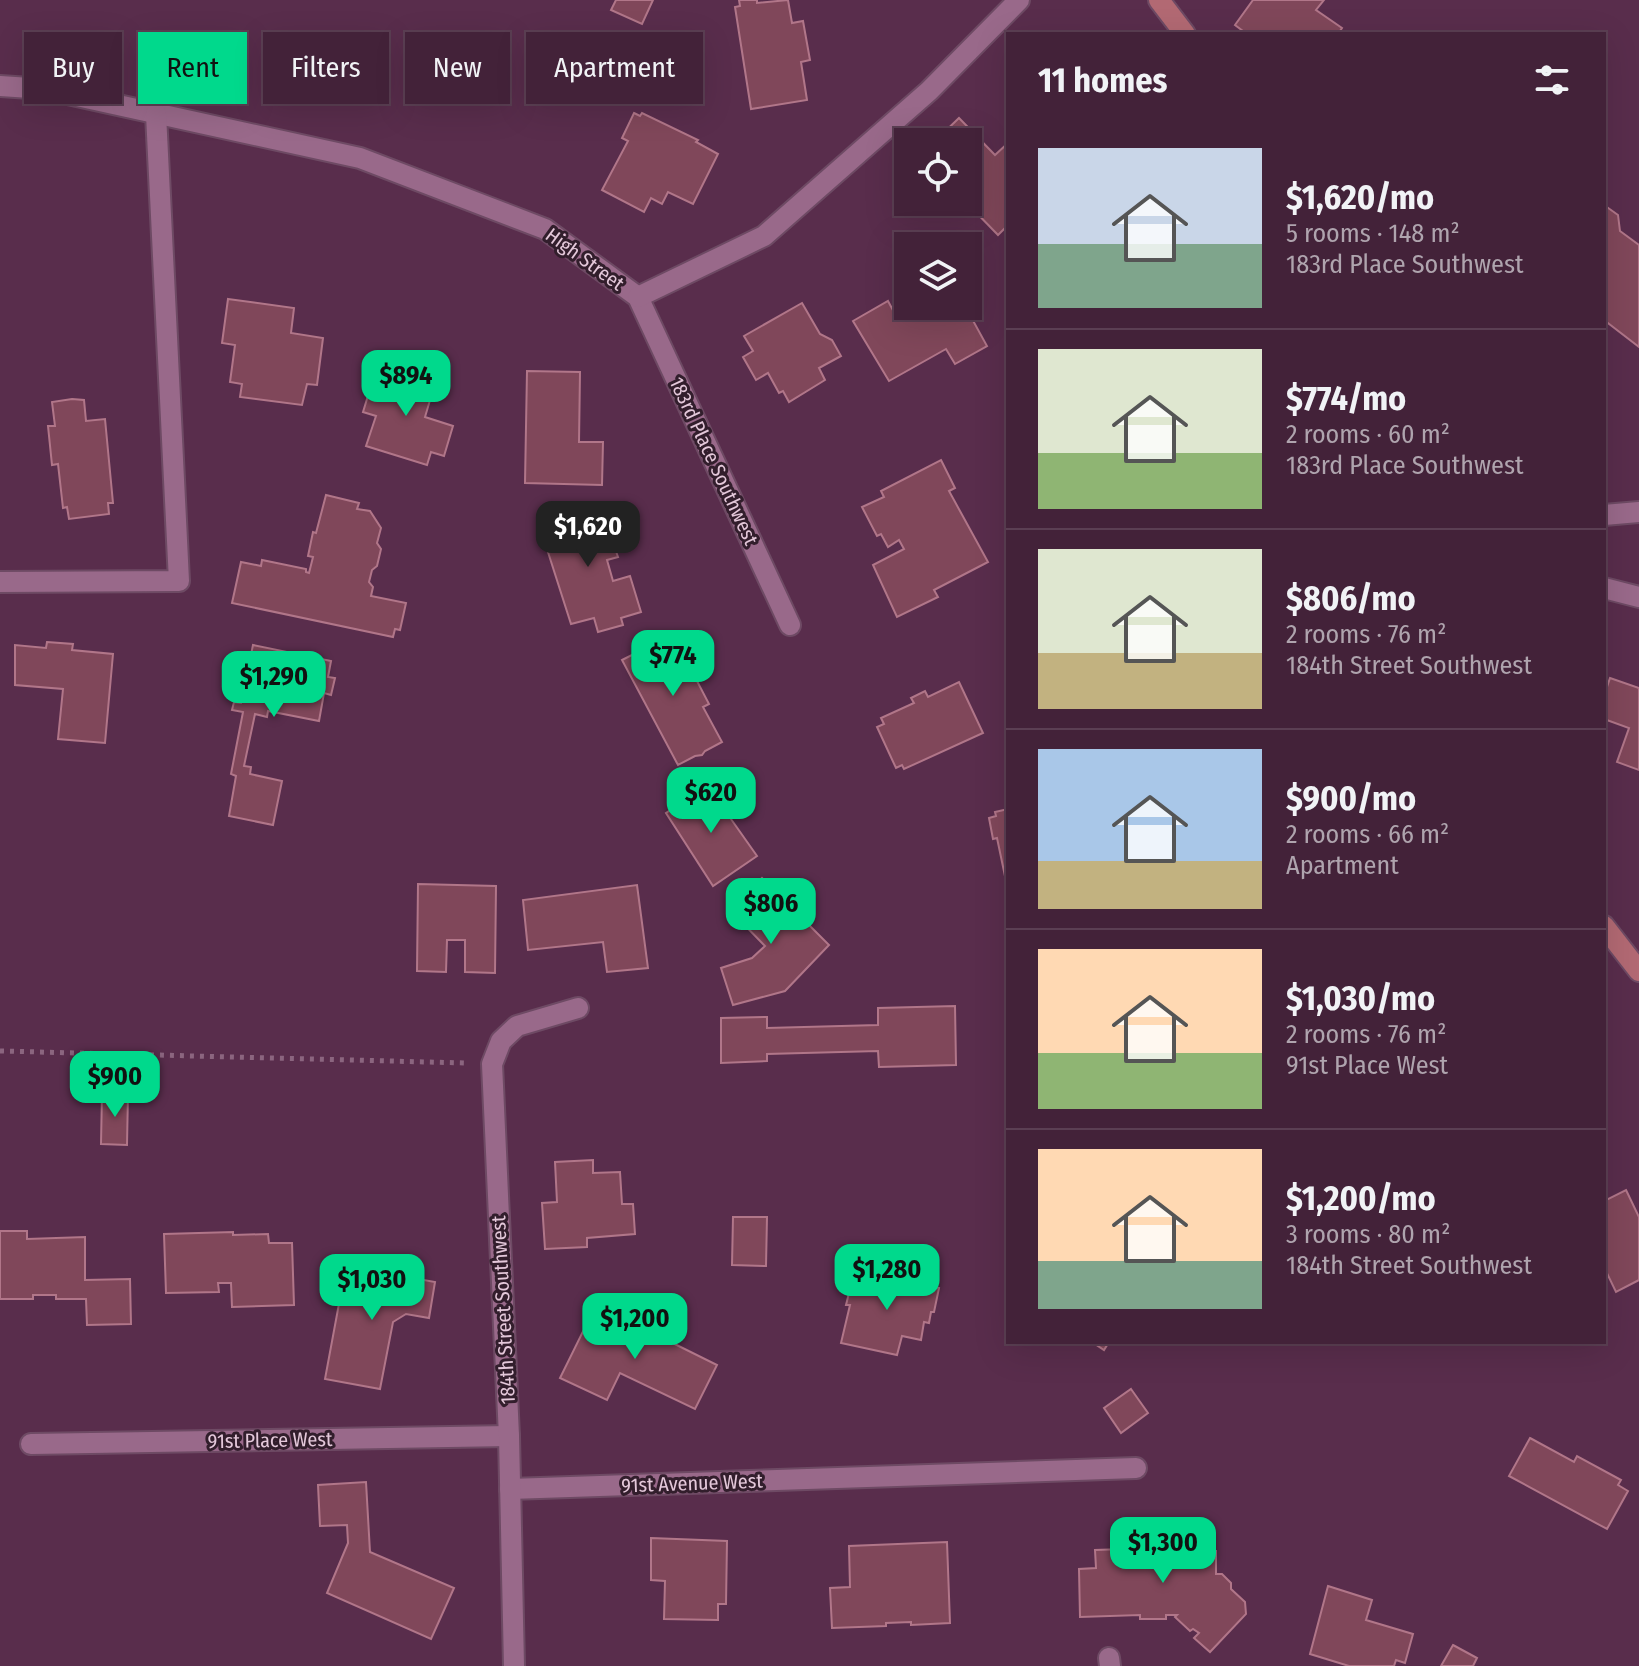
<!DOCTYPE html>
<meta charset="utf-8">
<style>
body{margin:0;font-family:"Fira Sans Condensed",sans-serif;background:#4a2a41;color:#f1f3f6;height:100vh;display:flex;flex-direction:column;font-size:30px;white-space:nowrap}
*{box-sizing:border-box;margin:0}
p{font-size:26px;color:#afa4ae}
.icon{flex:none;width:44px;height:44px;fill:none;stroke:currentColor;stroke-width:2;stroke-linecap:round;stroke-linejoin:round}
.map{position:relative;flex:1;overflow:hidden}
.drawer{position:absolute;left:1006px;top:32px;width:600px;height:1312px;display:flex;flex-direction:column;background:#432239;border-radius:0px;box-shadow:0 8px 32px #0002,0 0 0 2px #5b3f53}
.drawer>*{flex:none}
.hud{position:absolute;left:24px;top:32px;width:760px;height:72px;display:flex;gap:16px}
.buttons{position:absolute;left:894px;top:128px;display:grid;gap:16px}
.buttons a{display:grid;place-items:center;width:88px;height:88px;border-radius:0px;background:#432239;box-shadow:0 8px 32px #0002,0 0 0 2px #5b3f53;font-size:40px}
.price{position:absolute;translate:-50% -68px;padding:0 18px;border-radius:16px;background:#00d98c;color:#111;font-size:26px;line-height:52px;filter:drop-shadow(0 2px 4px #0008)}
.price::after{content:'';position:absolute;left:50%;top:48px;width:24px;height:18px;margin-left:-12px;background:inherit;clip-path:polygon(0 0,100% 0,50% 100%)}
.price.current{background:#222;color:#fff}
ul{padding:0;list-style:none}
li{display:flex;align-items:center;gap:24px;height:200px;padding:0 32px}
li+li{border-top:2px solid #5b3f53}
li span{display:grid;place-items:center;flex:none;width:224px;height:160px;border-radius:0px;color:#555}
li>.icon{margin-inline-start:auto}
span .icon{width:96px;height:96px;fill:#fffc;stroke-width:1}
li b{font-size:34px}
h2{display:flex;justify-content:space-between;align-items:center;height:96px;padding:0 32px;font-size:34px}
.tag{padding:0 28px;border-radius:0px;background:#432239;box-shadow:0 8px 32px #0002,0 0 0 2px #5b3f53;font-size:28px;line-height:72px}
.tag.current{background:#00d98c;color:#111}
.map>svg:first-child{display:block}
</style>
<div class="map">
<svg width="1639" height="1666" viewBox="0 0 1639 1666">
<rect width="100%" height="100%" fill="#592d4c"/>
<g fill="#80475a" stroke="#b17689" stroke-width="2">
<polygon points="616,0 653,0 642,24 611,10"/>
<polygon points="739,0 757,0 757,3 788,0 792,23 803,21 810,60 801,62 807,100 751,109 735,7 740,6"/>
<polygon points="1253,0 1324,0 1316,10 1342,28 1338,34 1247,34 1235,25"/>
<polygon points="634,113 640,116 642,113 698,140 696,142 718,154 693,204 668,192 662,204 651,198 644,212 602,190 628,141 622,138"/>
<polygon points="959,118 995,155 1008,143 1008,225 998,235 966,202 968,142 934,142"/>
<polygon points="935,202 961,202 947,215"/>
<polygon points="1604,205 1618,215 1620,231 1639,245 1639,347 1604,320"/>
<polygon points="228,299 294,308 291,333 323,338 317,385 307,384 302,405 240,397 242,384 230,382 235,345 222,343"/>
<polygon points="888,301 896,316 914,306 965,306 987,346 955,364 946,349 889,381 853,321"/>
<polygon points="802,303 820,334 832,340 841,356 819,368 825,380 789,402 783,391 779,393 768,373 756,380 743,357 753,351 744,336"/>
<polygon points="391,367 436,380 425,417 453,426 444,456 431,452 427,465 366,446 376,416 363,412 371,386 384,390"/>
<polygon points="527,371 580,372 579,442 603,442 602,485 525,483"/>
<polygon points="72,399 84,400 86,421 105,419 113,503 108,503 109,514 69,519 67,507 63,508 58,464 52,465 48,426 55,426 52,402"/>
<polygon points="941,460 955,488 949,491 988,562 934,590 938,597 897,617 873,565 904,549 899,540 888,547 881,534 877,536 862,507 884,497 881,491"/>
<polygon points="326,495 359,503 357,509 370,511 381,528 377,543 381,549 377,566 372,570 369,582 373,587 371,596 406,603 400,630 395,629 393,637 232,603 241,562 261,566 262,560 306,569 306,572 309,573 313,557 308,556 313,532 316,533"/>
<polygon points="600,505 618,557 607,560 613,581 630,576 641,612 621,618 623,625 598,632 594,618 571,624 539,524"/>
<polygon points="672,633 709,704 703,707 722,742 705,751 702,755 695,756 678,765 622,660 640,651 643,647 648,647"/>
<polygon points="47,642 73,644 72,650 113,654 105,743 58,739 63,689 15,685 15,645 46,648"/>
<polygon points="253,645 331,661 328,677 335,678 331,695 324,693 319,721 268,711 267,717 255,714 244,766 251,767 250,774 282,781 273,825 229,816 236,776 231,774 243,712 232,710 234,702 241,703"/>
<polygon points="1610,678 1639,688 1639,770 1617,762 1629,728 1604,719 1604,696"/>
<polygon points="959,682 983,733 904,769 902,765 896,768 877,727 884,724 881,718 914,703 911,698 925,691 928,697"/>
<polygon points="707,785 757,856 713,886 666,813"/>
<polygon points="1008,809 1008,880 1006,881 997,838 993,839 989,818 996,816 995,812"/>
<polygon points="762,878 829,945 785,991 733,1005 721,968 752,958 765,946 730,910"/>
<polygon points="418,884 496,886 495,973 465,972 465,940 447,940 446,972 417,971"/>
<polygon points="637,885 648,968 607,972 603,942 528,950 523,900"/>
<polygon points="955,1006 956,1065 879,1067 878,1051 767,1054 767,1061 721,1063 721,1018 767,1017 767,1028 878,1025 878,1008"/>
<polygon points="102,1093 128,1093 127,1145 101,1144"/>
<polygon points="593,1160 593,1173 620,1172 622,1204 633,1204 635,1234 587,1238 587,1247 545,1249 542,1203 557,1202 555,1162"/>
<polygon points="1626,1190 1639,1217 1639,1280 1616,1292 1604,1267 1604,1201"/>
<polygon points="733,1217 767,1217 766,1266 732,1265"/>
<polygon points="0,1231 27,1231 27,1239 85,1237 85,1280 130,1279 131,1324 87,1325 86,1299 56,1299 56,1295 33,1295 33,1299 0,1299"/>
<polygon points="233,1232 233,1235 268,1234 269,1243 292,1243 294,1305 232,1307 231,1283 218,1283 219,1292 166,1293 164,1234"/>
<polygon points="346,1266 435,1282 429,1318 406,1314 393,1322 380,1389 325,1379"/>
<polygon points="857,1270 939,1288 934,1312 931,1312 929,1323 924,1322 921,1340 902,1336 897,1355 841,1343 850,1305 846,1305 849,1293 852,1294"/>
<polygon points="596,1305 717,1365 695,1409 620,1373 607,1400 560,1378"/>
<polygon points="1092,1342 1109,1342 1104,1350"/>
<polygon points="1131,1389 1148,1413 1121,1433 1104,1408"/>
<polygon points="1530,1438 1574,1462 1577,1456 1621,1480 1618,1485 1628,1491 1607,1529 1509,1476"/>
<polygon points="366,1482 370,1552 454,1588 431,1639 327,1593 348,1543 347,1525 320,1526 318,1485"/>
<polygon points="1182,1526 1182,1538 1199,1538 1199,1551 1216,1551 1216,1574 1222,1574 1231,1583 1231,1589 1245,1602 1246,1614 1210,1652 1194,1638 1199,1633 1193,1629 1190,1631 1175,1617 1177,1615 1166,1615 1166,1619 1140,1619 1140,1615 1080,1617 1079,1569 1096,1568 1095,1550 1125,1549 1125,1540 1146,1539 1145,1527"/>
<polygon points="651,1538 727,1541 726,1604 718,1604 718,1620 664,1619 665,1581 651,1580"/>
<polygon points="947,1542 950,1623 911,1625 911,1622 886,1623 886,1626 832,1628 830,1588 850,1587 849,1546"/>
<polygon points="1328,1586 1372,1600 1366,1620 1413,1634 1405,1663 1396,1660 1394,1666 1349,1666 1310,1654"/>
<polygon points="1453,1645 1477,1658 1473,1666 1441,1666"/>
</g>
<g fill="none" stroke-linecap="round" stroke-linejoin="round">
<defs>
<g id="service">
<polyline points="1604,515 1639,512"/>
<polyline points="1604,588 1639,597"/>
<polyline points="510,1489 1136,1468"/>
<polyline points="1109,1658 1110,1666"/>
</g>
<g id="minor">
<polyline points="0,86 45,89 360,158 545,229 638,297 790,625"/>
<polyline points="638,297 764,236 929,91 1019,0"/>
<polyline points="0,582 179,581 156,114"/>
<polyline points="31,1444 509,1436"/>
<polyline points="514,1666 509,1436 492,1064 501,1041 517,1026 578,1008"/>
</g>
<g id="secondary">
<polyline points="1159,0 1185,34"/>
<polyline points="1604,926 1639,971"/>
</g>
</defs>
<use href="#service" stroke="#6e4a64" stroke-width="24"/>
<use href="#minor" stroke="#6e4a64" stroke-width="24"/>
<use href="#secondary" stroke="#6e4a64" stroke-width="24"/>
<polyline stroke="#8b657f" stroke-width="5" stroke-dasharray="4 6" stroke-linecap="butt" points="0,1051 467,1063"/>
<use href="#service" stroke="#99698a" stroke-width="20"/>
<use href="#minor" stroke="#99698a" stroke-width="20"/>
<use href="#secondary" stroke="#b26973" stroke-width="20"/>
</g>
<g text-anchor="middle" stroke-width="6" stroke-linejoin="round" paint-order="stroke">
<g font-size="20" fill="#e4c8da" stroke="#321e2c">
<text transform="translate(585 259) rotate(36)" y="7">High Street</text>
<text transform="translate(714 461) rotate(65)" y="7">183rd Place Southwest</text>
<text transform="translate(503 1310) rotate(-93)" y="7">184th Street Southwest</text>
<text transform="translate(270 1440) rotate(-1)" y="7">91st Place West</text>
<text transform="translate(692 1483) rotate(-2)" y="7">91st Avenue West</text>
</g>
</g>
</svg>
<div class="buttons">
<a><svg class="icon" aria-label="locate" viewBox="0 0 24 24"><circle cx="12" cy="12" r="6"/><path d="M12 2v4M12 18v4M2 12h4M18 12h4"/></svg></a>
<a><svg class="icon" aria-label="layers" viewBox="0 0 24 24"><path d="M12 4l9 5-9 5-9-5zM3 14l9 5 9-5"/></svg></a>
</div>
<b class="price" style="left:406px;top:418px">$894</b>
<b class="price current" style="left:588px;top:569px">$1,620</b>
<b class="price" style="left:673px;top:698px">$774</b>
<b class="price" style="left:274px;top:719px">$1,290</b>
<b class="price" style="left:711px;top:835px">$620</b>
<b class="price" style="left:771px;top:946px">$806</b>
<b class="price" style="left:115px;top:1119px">$900</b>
<b class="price" style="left:887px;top:1312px">$1,280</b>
<b class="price" style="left:372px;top:1322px">$1,030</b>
<b class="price" style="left:635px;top:1361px">$1,200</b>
<b class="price" style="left:1163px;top:1585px">$1,300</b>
<div class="hud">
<a class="tag">Buy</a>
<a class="tag current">Rent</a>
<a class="tag">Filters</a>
<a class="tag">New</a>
<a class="tag">Apartment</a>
</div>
<section class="drawer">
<h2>11 homes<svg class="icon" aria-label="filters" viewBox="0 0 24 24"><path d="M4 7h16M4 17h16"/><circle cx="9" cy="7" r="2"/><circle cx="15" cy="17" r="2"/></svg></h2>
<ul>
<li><span style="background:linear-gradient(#c9d6e8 60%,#7fa58c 0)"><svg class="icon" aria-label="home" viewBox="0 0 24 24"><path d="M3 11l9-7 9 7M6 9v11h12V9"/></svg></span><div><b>$1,620/mo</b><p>5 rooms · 148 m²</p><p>183rd Place Southwest</p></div></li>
<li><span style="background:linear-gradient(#dfe7d0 65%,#8fb573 0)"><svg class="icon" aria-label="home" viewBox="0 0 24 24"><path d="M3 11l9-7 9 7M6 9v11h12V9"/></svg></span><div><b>$774/mo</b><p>2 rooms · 60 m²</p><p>183rd Place Southwest</p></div></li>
<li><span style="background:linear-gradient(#dfe7d0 65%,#c2b280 0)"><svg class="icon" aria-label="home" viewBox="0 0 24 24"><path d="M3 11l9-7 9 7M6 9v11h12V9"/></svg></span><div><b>$806/mo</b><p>2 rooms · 76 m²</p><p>184th Street Southwest</p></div></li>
<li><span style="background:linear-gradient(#a9c7e8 70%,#c2b280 0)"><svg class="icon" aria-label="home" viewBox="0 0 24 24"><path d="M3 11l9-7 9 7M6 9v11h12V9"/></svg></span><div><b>$900/mo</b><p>2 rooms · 66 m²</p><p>Apartment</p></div></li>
<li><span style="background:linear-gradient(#ffd9b3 65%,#8fb573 0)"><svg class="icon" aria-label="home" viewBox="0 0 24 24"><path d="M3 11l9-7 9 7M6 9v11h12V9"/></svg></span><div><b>$1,030/mo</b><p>2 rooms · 76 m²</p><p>91st Place West</p></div></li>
<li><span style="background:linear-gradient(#ffd9b3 70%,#7fa58c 0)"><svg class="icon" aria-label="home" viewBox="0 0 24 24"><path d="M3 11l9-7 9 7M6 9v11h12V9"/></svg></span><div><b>$1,200/mo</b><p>3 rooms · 80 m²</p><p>184th Street Southwest</p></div></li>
</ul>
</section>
</div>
